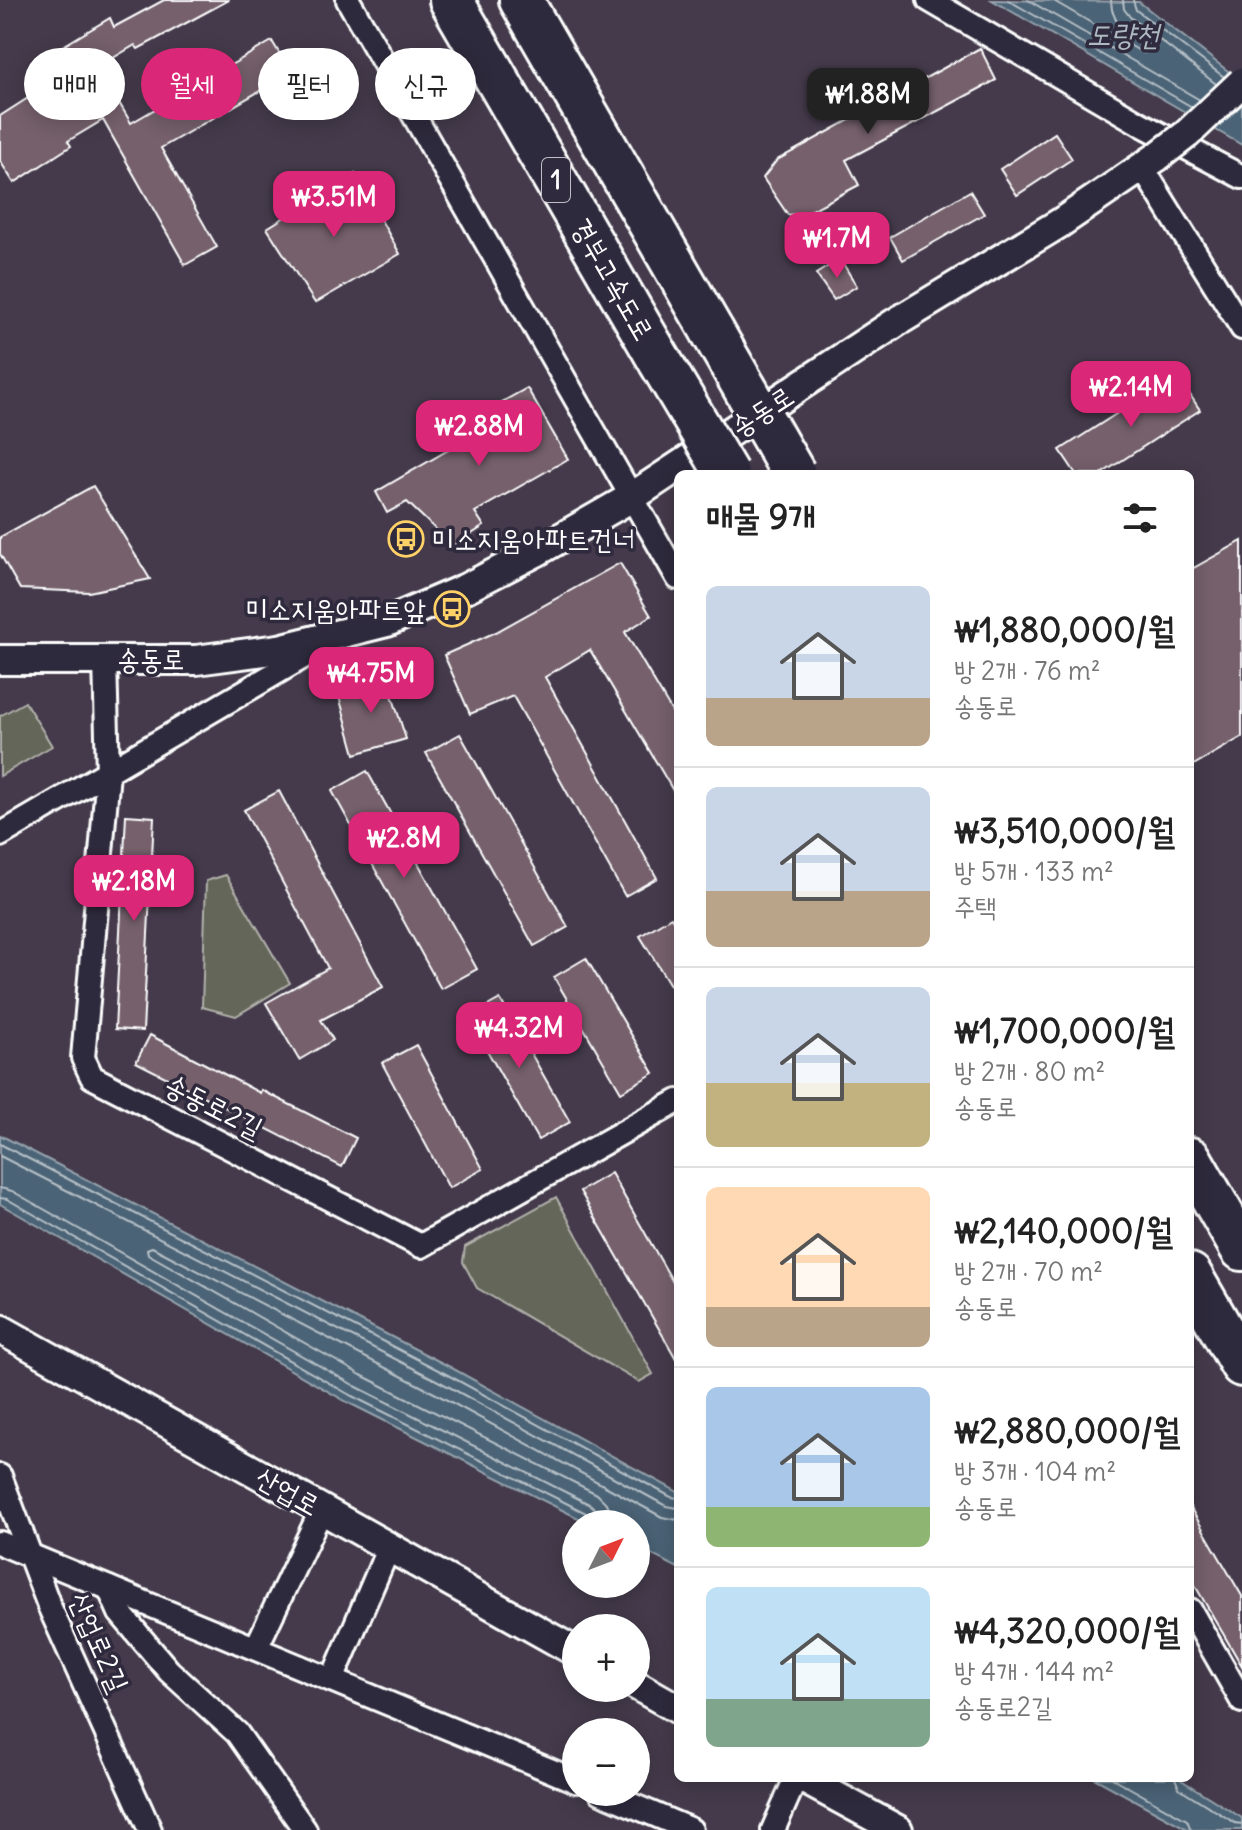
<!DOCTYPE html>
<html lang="ko">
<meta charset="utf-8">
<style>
body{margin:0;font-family:Delius,"Poor Story",sans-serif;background:#f2f2f2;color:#222;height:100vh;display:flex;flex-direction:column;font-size:30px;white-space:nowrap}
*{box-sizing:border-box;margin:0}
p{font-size:26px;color:#767676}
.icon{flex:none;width:44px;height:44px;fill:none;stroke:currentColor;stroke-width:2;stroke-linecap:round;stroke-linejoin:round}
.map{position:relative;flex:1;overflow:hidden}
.panel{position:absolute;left:674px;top:470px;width:520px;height:1312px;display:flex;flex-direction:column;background:#fff;border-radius:12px;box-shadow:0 4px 20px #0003}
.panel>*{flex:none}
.banner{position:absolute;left:24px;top:48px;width:530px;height:72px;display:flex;gap:16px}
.needle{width:52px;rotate:48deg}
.tools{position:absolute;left:562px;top:1510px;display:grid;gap:16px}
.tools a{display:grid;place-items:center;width:88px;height:88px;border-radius:50%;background:#fff;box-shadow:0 4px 20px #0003;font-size:40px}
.price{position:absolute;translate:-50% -68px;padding:0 18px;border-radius:16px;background:#db2777;color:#fff;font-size:26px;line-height:52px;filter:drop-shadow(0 2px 4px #0008)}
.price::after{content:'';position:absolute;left:50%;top:48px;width:24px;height:18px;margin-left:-12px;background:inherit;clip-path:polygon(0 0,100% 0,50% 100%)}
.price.selected{background:#222;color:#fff}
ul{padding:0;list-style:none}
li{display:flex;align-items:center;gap:24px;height:200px;padding:0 32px}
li+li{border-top:2px solid #e0e0e0}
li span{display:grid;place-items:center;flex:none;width:224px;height:160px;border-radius:12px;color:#555}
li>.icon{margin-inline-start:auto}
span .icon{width:96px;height:96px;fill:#fffc;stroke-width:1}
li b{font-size:34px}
h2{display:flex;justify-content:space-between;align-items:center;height:96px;padding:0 32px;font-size:34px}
.chip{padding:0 28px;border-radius:36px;background:#fff;box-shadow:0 4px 20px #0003;font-size:28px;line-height:72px}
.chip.selected{background:#db2777;color:#fff}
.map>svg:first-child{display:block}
</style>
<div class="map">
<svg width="1242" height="1830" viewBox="0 0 1242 1830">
<rect width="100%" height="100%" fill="#443a4b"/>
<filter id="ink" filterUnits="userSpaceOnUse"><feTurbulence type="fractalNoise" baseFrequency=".0125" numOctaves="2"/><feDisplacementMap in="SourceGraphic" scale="16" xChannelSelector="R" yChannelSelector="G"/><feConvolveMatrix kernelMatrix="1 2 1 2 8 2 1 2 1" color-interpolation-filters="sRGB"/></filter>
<g filter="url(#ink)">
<g fill="#646658" stroke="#b2b2ac" stroke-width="2">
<polygon points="25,702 52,746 0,776 0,716"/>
<polygon points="226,875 290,983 236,1016 202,1007 206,881"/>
<polygon points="556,1197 653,1374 639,1382 477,1288 463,1262 465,1247"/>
</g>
<g fill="#4c6476" stroke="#94a2ad" stroke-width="2">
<polygon points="992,0 1139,2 1242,82 1242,145"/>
<polygon points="0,1135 450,1367 678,1492 678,1568 636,1547 636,1524 590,1524 347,1402 0,1204"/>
<polygon points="1094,1778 1178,1778 1242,1818 1242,1830 1189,1830"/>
</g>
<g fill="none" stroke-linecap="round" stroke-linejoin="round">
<g stroke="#b7c1c8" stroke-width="2">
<polyline points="1008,0 1192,107"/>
<polyline points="1028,0 1200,100"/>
<polyline points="1052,0 1143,53 1147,52 1148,46 1117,22 1112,10 1111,0"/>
<polyline points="1123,0 1124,9 1130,17 1216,84"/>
<polyline points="1133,0 1136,10 1224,77"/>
<polyline points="0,1144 446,1374 671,1497 678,1498"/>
<polyline points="0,1156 442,1383 666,1506 678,1508"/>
<polyline points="0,1188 12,1191 355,1386 591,1505 599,1513 601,1524"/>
<polyline points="0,1198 7,1199 350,1395 586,1513 591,1524"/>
<polyline points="614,1524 608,1505 597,1494 361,1375 148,1254 147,1249 152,1247 436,1394 662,1517 678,1520"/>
<polyline points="1112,1778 1187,1820 1191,1830"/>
<polyline points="1175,1778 1179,1788 1235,1823 1242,1824"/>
</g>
</g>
<g fill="#75616c" stroke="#fff" stroke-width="2">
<polygon points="164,0 229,0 138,49 135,45 98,67 131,123 272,41 291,73 161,148 217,247 185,265 103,120 68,141 71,146 14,183 0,161 0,116 56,80 43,58 110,18 114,27"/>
<polygon points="980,48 996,80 846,160 859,185 806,213 788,215 763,178 777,160"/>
<polygon points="1055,133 1072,159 1017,195 1000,169"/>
<polygon points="355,174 400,254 315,303 267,228"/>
<polygon points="970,191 984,214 903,260 890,237"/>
<polygon points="840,259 857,286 834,300 816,274"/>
<polygon points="1177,375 1200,410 1101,474 1076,474 1060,450"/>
<polygon points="527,388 568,459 475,512 484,526 453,546 407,502 387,513 376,492 469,438 461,425"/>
<polygon points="93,486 150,579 89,592 20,589 0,554 0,537"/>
<polygon points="1242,541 1242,737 1190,767 1190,570"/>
<polygon points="620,563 651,616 625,632 678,722 678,799 590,650 545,677 657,878 625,896 513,696 470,714 444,655 496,632"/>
<polygon points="386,676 406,739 355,754 337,689"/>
<polygon points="460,734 568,927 534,946 426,753"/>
<polygon points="367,771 477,969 441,989 332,791"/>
<polygon points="279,791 383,987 321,1020 333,1040 299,1060 266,1003 328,968 244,810"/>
<polygon points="126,815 154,817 143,1031 115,1029"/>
<polygon points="671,917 678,928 678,998 640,936"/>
<polygon points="586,958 654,1073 621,1092 554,977"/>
<polygon points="500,999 570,1122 538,1140 468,1017"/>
<polygon points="150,1035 260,1093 261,1090 356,1138 342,1167 136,1062"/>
<polygon points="416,1045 483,1169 449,1188 382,1063"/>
<polygon points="611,1173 678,1291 678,1362 580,1191"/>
<polygon points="1190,1507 1242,1596 1242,1666 1190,1577"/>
</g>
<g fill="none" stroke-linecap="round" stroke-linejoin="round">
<defs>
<g id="minor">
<polyline points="348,0 678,578"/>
<polyline points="929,0 1141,124 1242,177"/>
<polyline points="1142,167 1242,328"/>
<polyline points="105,660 108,773 83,1058 92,1077 421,1246 678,1101"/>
<polyline points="0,835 327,643"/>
<polyline points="0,1476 50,1608 150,1830"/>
<polyline points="0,1543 576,1781"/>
<polyline points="109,1588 120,1613 169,1671 237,1733 305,1830"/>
<polyline points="1190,1610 1242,1701"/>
<polyline points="256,1648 322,1509"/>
<polyline points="332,1680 389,1547"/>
<polyline points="601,1792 691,1830"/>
<polyline points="773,1830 796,1778"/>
</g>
<g id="tertiary">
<polyline points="0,660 196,660 279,649 387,622 464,589 536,552 632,497 895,323 1060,223 1157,157"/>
<polyline points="0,1329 576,1652"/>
<polyline points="636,1685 678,1709"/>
<polyline points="802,1778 898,1830"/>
</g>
<g id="motorway">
<polyline points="451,0 660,361"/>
<polyline points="521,0 712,331"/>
<polyline points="1190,1159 1242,1249"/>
<polyline points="1190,1275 1242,1365"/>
</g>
</defs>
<use href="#minor" stroke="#fff" stroke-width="28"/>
<use href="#tertiary" stroke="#fff" stroke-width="34"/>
<use href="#motorway" stroke="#fff" stroke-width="48"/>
<use href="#minor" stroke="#2f2a3d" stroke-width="22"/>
<use href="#tertiary" stroke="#2f2a3d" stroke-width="28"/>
<use href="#motorway" stroke="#2f2a3d" stroke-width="42"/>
<defs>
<polyline id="tertiary-bridge" points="1157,157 1187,134 1242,82"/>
<g id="motorway-bridge">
<polyline points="712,331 794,474"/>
<polyline points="660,361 727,474"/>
</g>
</defs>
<use href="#tertiary-bridge" stroke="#fff" stroke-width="34" stroke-linecap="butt"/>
<use href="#motorway-bridge" stroke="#fff" stroke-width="48" stroke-linecap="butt"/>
<use href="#tertiary-bridge" stroke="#2f2a3d" stroke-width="28"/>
<use href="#motorway-bridge" stroke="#2f2a3d" stroke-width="42"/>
</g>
</g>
<defs>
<symbol id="bus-ring" viewBox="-11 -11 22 22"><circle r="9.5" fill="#2f2a3d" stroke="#ffd166" stroke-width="1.5"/><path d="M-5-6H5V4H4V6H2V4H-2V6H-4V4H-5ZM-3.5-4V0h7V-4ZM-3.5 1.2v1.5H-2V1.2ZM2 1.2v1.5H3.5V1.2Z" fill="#ffd166"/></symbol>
</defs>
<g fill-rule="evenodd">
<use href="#bus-ring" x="386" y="519" width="40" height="40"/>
<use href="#bus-ring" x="432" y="589" width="40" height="40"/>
</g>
<g text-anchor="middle" stroke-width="7" stroke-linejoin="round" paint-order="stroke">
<rect fill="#2f2a3d" stroke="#c1bfc5" stroke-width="2" x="542" y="158" width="28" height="44" rx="6"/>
<g font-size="26" font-weight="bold" fill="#fff">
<text x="556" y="189">1</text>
</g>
<g font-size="28" fill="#fff" stroke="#2f2a3d">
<text transform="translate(613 279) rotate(60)" y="10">경부고속도로</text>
<text transform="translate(762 411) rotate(-33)" y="10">송동로</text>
<text x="151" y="669">송동로</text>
<text transform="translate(214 1106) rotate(27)" y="10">송동로2길</text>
<text transform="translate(288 1491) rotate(29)" y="10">산업로</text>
<text transform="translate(99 1642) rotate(66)" y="10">산업로2길</text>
</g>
<g font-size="28" fill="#fff" stroke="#2f2a3d" text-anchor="start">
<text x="432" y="549">미소지움아파트건너</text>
<text x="426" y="619" text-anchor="end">미소지움아파트앞</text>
</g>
<g font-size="30" font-style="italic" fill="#aeb9c1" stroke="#2f2a3d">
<text x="1123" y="45">도량천</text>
</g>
</g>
</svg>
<div class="tools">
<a><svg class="needle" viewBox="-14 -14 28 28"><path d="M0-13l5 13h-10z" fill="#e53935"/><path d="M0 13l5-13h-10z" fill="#767676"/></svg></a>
<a>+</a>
<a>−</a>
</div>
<b class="price selected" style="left:868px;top:136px">₩1.88M</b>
<b class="price" style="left:334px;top:239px">₩3.51M</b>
<b class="price" style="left:837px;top:280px">₩1.7M</b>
<b class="price" style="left:1131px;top:429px">₩2.14M</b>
<b class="price" style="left:479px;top:468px">₩2.88M</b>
<b class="price" style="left:371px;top:715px">₩4.75M</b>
<b class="price" style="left:404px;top:880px">₩2.8M</b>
<b class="price" style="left:134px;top:923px">₩2.18M</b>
<b class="price" style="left:519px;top:1070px">₩4.32M</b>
<div class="banner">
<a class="chip">매매</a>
<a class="chip selected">월세</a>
<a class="chip">필터</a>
<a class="chip">신규</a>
</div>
<section class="panel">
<h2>매물 9개<svg class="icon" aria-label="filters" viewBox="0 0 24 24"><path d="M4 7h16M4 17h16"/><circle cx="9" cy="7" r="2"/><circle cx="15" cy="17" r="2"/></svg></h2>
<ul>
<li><span style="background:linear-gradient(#c9d6e8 70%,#b9a48a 0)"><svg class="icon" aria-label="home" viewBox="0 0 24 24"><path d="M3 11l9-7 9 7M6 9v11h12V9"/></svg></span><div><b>₩1,880,000/월</b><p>방 2개 · 76 m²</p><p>송동로</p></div></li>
<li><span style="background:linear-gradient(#c9d6e8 65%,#b9a48a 0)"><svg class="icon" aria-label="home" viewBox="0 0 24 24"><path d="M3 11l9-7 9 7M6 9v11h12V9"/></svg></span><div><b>₩3,510,000/월</b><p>방 5개 · 133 m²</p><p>주택</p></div></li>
<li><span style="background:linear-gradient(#c9d6e8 60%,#c2b280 0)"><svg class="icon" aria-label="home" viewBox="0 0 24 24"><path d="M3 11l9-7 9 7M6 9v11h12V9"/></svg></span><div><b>₩1,700,000/월</b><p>방 2개 · 80 m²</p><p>송동로</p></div></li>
<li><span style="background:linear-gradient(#ffd9b3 75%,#b9a48a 0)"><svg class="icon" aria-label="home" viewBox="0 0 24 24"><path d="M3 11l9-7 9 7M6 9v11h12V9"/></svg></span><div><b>₩2,140,000/월</b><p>방 2개 · 70 m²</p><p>송동로</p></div></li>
<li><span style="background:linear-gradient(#a9c7e8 75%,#8fb573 0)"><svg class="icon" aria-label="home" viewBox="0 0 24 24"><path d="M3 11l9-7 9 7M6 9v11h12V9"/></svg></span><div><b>₩2,880,000/월</b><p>방 3개 · 104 m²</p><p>송동로</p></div></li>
<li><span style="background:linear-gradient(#bfe0f5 70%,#7fa58c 0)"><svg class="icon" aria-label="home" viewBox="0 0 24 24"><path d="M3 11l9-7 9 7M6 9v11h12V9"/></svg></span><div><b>₩4,320,000/월</b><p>방 4개 · 144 m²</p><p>송동로2길</p></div></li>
</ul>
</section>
</div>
